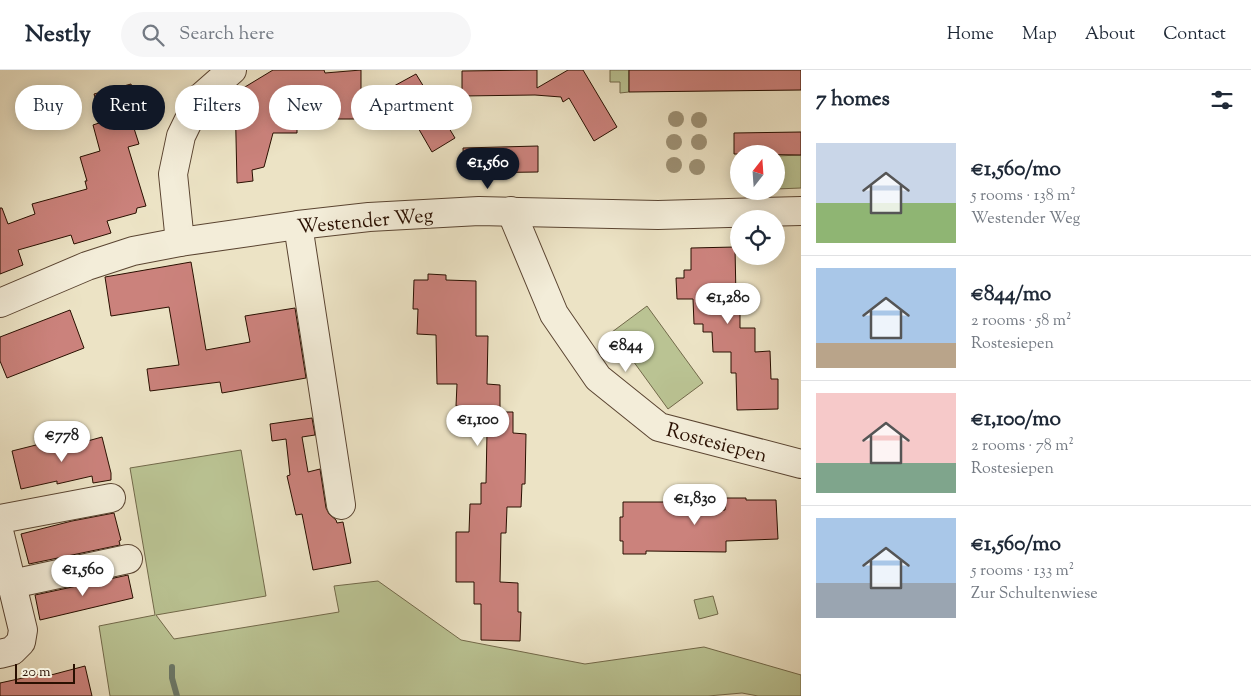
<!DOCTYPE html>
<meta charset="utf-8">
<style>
body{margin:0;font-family:"Sorts Mill Goudy",serif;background:#f6f6f7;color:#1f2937;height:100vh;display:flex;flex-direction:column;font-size:19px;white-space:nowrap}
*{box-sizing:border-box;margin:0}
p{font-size:16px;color:#747a83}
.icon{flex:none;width:28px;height:28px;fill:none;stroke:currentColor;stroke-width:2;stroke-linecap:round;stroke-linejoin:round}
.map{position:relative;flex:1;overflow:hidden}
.panel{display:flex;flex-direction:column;background:#fff;width:450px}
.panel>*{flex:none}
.hud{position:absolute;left:15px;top:15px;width:475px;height:45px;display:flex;gap:10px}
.needle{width:32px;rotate:17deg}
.controls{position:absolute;left:730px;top:75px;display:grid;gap:10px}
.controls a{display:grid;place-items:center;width:55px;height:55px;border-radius:50%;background:#fff;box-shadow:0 2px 12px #0003;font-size:25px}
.scale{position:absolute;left:15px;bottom:12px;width:60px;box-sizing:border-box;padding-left:5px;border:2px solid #290f00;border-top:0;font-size:14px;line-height:18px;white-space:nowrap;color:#290f00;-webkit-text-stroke:4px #f3edd9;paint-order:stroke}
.price{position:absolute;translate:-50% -42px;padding:0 11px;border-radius:18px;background:#fff;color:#222;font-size:16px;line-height:32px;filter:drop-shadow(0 1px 2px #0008)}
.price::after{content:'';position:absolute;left:50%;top:30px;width:15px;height:11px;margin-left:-8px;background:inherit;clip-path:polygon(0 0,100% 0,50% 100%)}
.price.current{background:#111827;color:#fff}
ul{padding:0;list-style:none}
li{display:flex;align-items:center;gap:15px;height:125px;padding:0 15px}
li+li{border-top:1px solid #e0e1e3}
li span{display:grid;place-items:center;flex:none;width:140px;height:100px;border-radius:0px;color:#555}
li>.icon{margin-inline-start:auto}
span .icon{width:60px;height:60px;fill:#fffc;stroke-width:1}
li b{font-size:21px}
h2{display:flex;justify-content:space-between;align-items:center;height:60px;padding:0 15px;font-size:21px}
.pill{padding:0 18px;border-radius:22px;background:#fff;box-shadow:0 2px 12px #0003;font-size:18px;line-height:45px}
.pill.current{background:#111827;color:#fff}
header{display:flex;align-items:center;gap:30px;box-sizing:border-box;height:70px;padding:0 25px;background:#fff;border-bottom:1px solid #e0e1e3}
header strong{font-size:24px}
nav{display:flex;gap:28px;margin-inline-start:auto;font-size:18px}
.search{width:350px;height:45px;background:#f6f6f7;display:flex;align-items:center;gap:12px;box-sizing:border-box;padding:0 18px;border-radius:28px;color:#747a83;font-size:19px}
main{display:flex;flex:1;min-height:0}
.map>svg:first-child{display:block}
</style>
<header>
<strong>Nestly</strong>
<div class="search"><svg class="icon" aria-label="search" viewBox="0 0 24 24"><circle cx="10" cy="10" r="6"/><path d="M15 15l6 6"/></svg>Search here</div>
<nav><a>Home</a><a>Map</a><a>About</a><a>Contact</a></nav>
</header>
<main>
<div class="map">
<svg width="801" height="626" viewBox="0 0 801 626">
<rect width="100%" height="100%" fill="#ece3c5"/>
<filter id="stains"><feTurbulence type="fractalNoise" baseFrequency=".004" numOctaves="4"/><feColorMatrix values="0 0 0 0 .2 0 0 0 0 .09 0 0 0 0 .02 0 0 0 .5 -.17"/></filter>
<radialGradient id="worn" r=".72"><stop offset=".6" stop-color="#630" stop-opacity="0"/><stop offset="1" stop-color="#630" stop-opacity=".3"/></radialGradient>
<g fill="#bac393" stroke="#72694a">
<polygon points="610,0 629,0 629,22 620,23 620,12 610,12"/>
<polygon points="801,85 801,118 776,119 776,86"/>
<polygon points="647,236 703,313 668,339 612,262"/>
<polygon points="241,380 266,526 156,545 174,569 339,542 334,516 378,511 461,570 585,594 704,577 801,605 801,626 758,626 742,623 708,626 110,626 99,556 155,545 130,398"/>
<polygon points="713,526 718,544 699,549 694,530"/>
</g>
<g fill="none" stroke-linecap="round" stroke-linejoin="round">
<polyline stroke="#6c7969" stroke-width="6" points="172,597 172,608 177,626"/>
</g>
<g fill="#cb827c" stroke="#290f00">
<polygon points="273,0 324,0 325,3 361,0 361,49 297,49 297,63 273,63 264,97 252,100 253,111 237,113 235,23"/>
<polygon points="537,0 537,18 568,0 583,0 617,57 594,71 569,28 563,32 561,27 535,25 462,26 462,1"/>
<polygon points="629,0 801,0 801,20 629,22"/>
<polygon points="416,4 455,68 432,82 394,16"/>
<polygon points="131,14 140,46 131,49 139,74 128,77 146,136 137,138 136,143 107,151 111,163 74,174 71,165 18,180 23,195 0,204 0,138 2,138 8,154 35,144 32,134 87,119 85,111 87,111 80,87 100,81 93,55 102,52 94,24"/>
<polygon points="801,62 801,85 734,84 734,63"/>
<polygon points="538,76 538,102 464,103 463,78"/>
<polygon points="735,177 736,228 740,228 740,258 755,258 755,282 770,281 771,309 778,309 778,339 737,340 736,303 731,303 731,282 713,282 712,262 703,262 703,254 694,254 693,229 677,229 676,208 684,208 684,200 691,200 691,178"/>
<polygon points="191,192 206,280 250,272 245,246 295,238 306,308 222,323 220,312 150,321 147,299 179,295 169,237 111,246 105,207"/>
<polygon points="428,204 446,205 446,210 476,211 476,266 488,266 487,314 500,315 500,342 513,342 513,363 526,364 525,414 522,414 521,437 507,437 506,463 501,463 500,512 518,513 518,542 521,542 520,571 481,570 481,534 474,534 474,512 456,512 456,462 469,462 470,434 481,434 481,413 486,413 487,363 474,363 474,343 465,343 465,336 456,336 457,314 437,314 436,265 417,264 418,239 413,239 414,210 428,210"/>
<polygon points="70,240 84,278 7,308 0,291 0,267"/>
<polygon points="312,348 315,365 302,367 308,402 320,399 326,438 329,444 336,450 337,453 343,452 351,493 313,500 302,444 296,445 287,406 290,405 286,369 272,371 270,354"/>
<polygon points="102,367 111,403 111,410 93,413 92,406 57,414 57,411 21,419 12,381 48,372 48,375 83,368 84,372"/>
<polygon points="725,428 746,428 746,430 776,430 778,469 726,471 726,482 646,481 646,484 623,484 623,471 620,471 620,447 623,447 623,432 673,432 673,440 725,440"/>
<polygon points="114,443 121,470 119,471 120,475 29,494 21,464 72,451"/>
<polygon points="128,505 133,528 40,550 35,525"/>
<polygon points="85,596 92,626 0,626 0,613 50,602 51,605"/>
</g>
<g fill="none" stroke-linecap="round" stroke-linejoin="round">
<defs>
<g id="minor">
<polyline points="511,141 554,244 598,308 659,357 801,394"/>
<polyline points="298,155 341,435"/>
<polyline points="180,172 173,104 181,66 199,29 232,0"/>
<polyline points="0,233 87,196 133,181 180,172 298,155 369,147 479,141 658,145 801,141"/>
<polyline points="0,449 111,428"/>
<polyline points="0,465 23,560 21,572 12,581 0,584"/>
<polyline points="12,514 128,489"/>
</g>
</defs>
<use href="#minor" stroke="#5a4431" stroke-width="30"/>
<use href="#minor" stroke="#f3edd9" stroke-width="28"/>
</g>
<g fill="#9d9175">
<circle cx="676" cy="49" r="8"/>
<circle cx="699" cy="50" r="8"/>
<circle cx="674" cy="72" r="8"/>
<circle cx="699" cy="72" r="8"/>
<circle cx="674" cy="95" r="8"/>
<circle cx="697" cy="97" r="8"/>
</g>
<g text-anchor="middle" stroke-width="4" stroke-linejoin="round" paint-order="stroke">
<g font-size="20" fill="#290f00" stroke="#f3edd9">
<text transform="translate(365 150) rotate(-5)" y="7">Westender Weg</text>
<text transform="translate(717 372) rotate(15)" y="7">Rostesiepen</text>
</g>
</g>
<rect width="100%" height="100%" filter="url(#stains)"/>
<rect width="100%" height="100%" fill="url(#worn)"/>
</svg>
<div class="controls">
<a><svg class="needle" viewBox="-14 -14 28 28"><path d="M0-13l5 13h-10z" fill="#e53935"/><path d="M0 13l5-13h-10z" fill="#747a83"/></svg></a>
<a><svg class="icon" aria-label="locate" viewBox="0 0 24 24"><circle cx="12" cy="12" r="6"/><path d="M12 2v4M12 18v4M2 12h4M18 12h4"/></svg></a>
</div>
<div class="scale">20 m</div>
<b class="price current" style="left:488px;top:120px">€1,560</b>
<b class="price" style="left:728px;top:255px">€1,280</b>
<b class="price" style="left:626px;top:303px">€844</b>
<b class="price" style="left:478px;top:377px">€1,100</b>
<b class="price" style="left:62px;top:393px">€778</b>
<b class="price" style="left:695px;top:456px">€1,830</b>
<b class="price" style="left:83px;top:527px">€1,560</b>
<div class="hud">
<a class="pill">Buy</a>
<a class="pill current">Rent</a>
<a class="pill">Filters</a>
<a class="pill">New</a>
<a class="pill">Apartment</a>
</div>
</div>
<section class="panel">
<h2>7 homes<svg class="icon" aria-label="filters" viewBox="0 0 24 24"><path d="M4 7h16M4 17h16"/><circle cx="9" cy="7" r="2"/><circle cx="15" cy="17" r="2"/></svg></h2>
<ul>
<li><span style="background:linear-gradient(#c9d6e8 60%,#8fb573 0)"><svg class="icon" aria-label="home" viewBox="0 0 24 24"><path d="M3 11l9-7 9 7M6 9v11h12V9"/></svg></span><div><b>€1,560/mo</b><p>5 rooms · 138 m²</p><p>Westender Weg</p></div></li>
<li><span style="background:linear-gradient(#a9c7e8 75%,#b9a48a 0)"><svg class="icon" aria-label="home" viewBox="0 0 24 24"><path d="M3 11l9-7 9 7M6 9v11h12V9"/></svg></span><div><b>€844/mo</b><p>2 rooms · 58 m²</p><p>Rostesiepen</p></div></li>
<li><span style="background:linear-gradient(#f6c9c9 70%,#7fa58c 0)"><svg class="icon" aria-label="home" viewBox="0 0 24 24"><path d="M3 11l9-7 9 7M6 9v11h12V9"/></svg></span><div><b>€1,100/mo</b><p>2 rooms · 78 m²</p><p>Rostesiepen</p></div></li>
<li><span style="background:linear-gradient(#a9c7e8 65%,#9aa5b1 0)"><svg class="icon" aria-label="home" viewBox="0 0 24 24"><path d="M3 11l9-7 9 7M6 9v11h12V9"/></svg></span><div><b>€1,560/mo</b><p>5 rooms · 133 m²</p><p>Zur Schultenwiese</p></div></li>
</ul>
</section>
</main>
